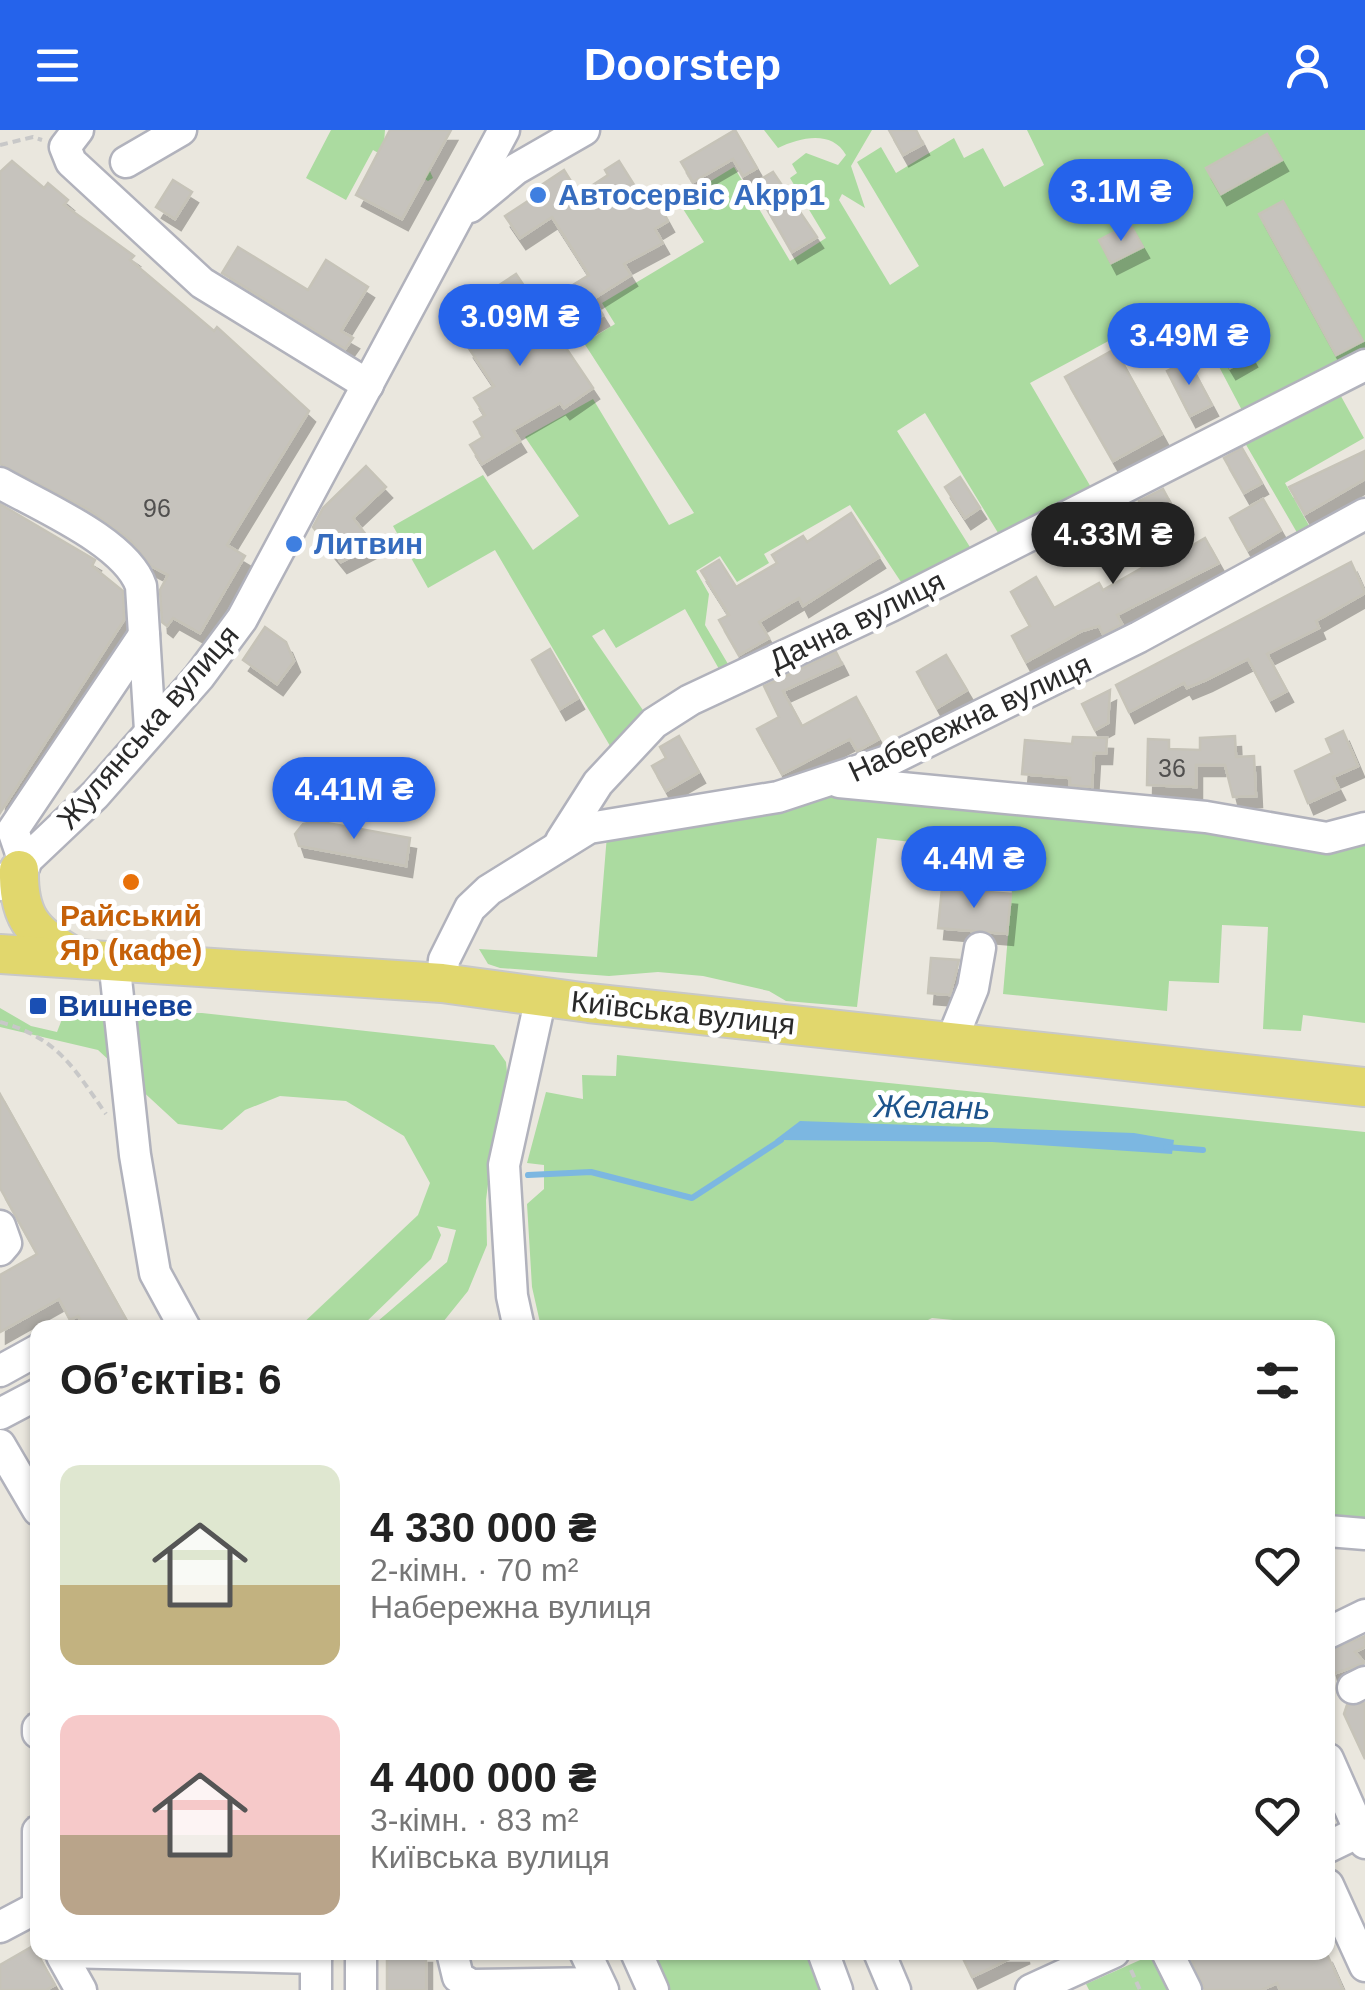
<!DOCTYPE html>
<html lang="uk">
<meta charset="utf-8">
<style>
body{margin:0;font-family:Arial,sans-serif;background:#f6f6f6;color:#222;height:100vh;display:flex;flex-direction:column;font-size:38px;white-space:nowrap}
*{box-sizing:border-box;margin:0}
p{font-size:32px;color:#767676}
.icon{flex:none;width:55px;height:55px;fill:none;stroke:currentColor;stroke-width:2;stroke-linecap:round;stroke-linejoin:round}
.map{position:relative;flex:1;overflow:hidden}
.sheet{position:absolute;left:30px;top:1190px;width:1305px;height:640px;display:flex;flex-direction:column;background:#fff;border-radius:20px;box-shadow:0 2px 8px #0004}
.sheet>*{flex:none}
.price{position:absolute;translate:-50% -85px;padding:0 22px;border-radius:35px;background:#2563eb;color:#fff;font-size:32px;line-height:65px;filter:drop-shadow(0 2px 5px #0008)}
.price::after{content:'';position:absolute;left:50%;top:60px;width:30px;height:22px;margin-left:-15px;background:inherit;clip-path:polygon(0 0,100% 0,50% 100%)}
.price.selected{background:#222;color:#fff}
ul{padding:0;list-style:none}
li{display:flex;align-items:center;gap:30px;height:250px;padding:0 30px}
li span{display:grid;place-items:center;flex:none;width:280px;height:200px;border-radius:20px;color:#555}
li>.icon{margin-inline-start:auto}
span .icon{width:120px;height:120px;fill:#fffc;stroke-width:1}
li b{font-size:42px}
h2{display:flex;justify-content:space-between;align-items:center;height:120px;padding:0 30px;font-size:42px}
header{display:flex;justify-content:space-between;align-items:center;height:130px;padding:0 30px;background:#2563eb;color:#fff;font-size:45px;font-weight:800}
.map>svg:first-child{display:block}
</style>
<header><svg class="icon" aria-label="menu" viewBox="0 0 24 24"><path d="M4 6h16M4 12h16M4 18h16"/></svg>Doorstep<svg class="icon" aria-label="person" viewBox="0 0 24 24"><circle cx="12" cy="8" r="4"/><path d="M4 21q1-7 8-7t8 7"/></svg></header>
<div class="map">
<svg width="1365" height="1860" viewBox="0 0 1365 1860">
<defs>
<filter id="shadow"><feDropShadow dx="6" dy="11" stdDeviation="0" flood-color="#0004"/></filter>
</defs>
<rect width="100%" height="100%" fill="#eae7de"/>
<g fill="#abdba0">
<polygon points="331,0 385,0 384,13 428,37 433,48 428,51 373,20 346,70 306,48"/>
<path d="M 764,0 L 872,0 L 851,36 L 865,78 L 842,64 L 839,70 L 890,155 L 919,136 L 857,32 L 881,17 L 896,43 L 954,8 L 964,28 L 983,18 L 1004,57 L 1044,35 L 1027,0 L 1365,0 L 1365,227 L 1245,286 L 1196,193 L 1144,219 L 1131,199 L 1030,253 L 1092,359 L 1003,411 L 925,283 L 897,301 L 975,425 L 903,455 L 850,375 L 764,424 L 769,433 L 737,452 L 720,426 L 696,441 L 709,464 L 705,495 L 728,534 L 719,539 L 685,479 L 616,518 L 604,499 L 592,506 L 647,586 L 613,621 L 495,420 L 428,458 L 393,396 L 483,345 L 533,420 L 579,386 L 525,307 L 593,269 L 669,395 L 694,383 L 584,213 L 615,194 L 602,173 L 704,112 L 678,71 L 734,37 L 790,131 L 826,108 L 790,48 L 797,43 L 792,34 L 806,23 L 838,35 L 846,25 C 832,0 801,7 778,18 Z"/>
<polygon points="1337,259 1364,308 1285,353 1311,399 1299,406 1241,306"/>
<polygon points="839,663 1365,708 1365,893 1303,885 1301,901 1263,899 1268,797 1222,795 1219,853 1169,851 1167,881 1003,864 1015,724 877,708 857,877 786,871 769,861 703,846 658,842 609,846 500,838 488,834 479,819 597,827 607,705 778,678"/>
<polygon points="0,878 31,896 57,902 64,884 202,883 494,915 506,932 508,953 493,1015 486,1070 487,1115 468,1161 439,1197 371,1197 447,1132 456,1100 437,1096 441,1105 431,1129 361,1197 299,1197 418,1085 430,1053 404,1006 346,971 280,966 245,980 222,1000 178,994 98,920 0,897"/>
<polygon points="617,925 1365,1002 1365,1388 1328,1384 1328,1198 1040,1198 932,1188 912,1198 541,1197 532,1157 527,1074 544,1059 544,1035 527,1033 546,962 583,969 582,945 616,946"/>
<polygon points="647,1823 810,1823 825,1860 664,1860"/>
<polygon points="1156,1823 1179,1860 1089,1860 1086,1854"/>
</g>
<polygon fill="#7cb7e1" points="800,991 1134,1003 1174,1010 1172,1024 992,1012 775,1010"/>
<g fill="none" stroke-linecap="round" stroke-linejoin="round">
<g stroke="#7cb7e1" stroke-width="6">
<polyline points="1166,1017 1203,1020"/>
<polyline points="528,1045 591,1042 692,1068 781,1010"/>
</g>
</g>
<g fill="#c6c3bd" stroke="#c6c3b8" stroke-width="2.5" filter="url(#shadow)">
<polygon points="390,0 451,0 402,89 356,65"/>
<polygon points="735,0 757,38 743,46 733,29 693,52 681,32"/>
<polygon points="889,0 916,0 923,14 903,25"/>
<polygon points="1267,4 1282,30 1221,64 1206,38"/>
<polygon points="12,31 44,58 48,53 68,70 64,75 134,126 130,130 214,201 217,197 309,281 227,415 245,426 200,503 173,488 167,496 162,492 160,460 168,445 151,436 130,410 89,380 0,334 0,42"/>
<polygon points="619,31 648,77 657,71 668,91 655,99 663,113 624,134 631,145 593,169 603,185 586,195 565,160 589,145 552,87 520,108 505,86 537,65 534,60 564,40 579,64 608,45 605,40"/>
<polygon points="773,42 817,107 792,122 753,54"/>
<polygon points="173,50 192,62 175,89 156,77"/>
<polygon points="1283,71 1363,211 1336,225 1259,84"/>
<polygon points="1130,94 1143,117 1111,133 1099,110"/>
<polygon points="238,117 308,160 326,130 368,157 341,201 353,208 345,219 222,143"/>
<polygon points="516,144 593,258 564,278 560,273 513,300 520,311 482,334 470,315 483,307 474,292 485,285 474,268 494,256 468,217 480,208 476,202 501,184 487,163"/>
<polygon points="1231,190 1251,226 1230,238 1209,203"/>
<polygon points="1115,219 1162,304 1113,331 1065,247"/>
<polygon points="1188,230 1212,275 1190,286 1167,241"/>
<polygon points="1242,318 1262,353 1244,363 1224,328"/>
<polygon points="1365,321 1365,349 1305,384 1289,357"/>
<polygon points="366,336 386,357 353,388 374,415 341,432 313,397 323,378"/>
<polygon points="960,347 980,378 965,388 945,357"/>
<polygon points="1163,359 1193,415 1205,408 1219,433 1117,485 1122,494 1111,500 1103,504 1099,496 1082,501 1026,532 1012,506 1030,496 1011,462 1036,447 1054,478 1099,453 1103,460 1168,423 1139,371"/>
<polygon points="1263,369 1281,400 1248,420 1230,388"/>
<polygon points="0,374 95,430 92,436 123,461 124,490 0,683"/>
<polygon points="851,383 879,427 803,476 799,468 759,492 769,508 739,525 719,490 729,485 701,441 719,430 736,457 777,433 772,425 803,406 807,412"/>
<polygon points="1351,432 1365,463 1316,491 1319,498 1267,524 1287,561 1270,570 1248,529 1206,550 1187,558 1184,553 1129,582 1116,555"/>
<polygon points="265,497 286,512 294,531 277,554 243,530"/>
<polygon points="550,519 578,568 560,579 532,530"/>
<polygon points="836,522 842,534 783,561 802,596 856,567 879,609 857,621 850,609 782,644 757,599 779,587 764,556"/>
<polygon points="946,525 967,560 937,578 917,542"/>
<polygon points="1110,560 1108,593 1095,600 1082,574"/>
<polygon points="1343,601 1358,636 1333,647 1339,659 1308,673 1295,641 1332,623 1326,609"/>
<polygon points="679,606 699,642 666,661 652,636 666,628 660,617"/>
<polygon points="1235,606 1236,627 1254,626 1256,666 1233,667 1225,635 1196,635 1196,657 1147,655 1148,609 1169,610 1169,619 1200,620 1200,608"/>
<polygon points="1073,607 1107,608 1106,623 1094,623 1092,657 1070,655 1070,648 1022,644 1025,610 1072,614"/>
<polygon points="316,691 410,708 406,736 299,716 295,704 303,694"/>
<polygon points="942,758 1011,764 1007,804 938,798"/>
<polygon points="931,828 959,830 950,865 928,863"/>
<polygon points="0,964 131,1198 85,1198 78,1186 70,1190 59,1169 0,1202 0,1145 37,1124 0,1058"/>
<polygon points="1365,1506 1365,1517 1355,1522 1365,1533 1333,1544 1328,1522"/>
<polygon points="1365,1573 1365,1629 1344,1584 1347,1575"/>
<polygon points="33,1816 55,1855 46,1860 0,1860 0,1835"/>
<rect x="387" y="1822" width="39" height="38"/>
<polygon points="960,1822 1024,1822 972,1847"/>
<polygon points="1204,1822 1326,1822 1343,1860 1280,1860 1277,1853 1262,1860 1205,1860 1191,1828"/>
</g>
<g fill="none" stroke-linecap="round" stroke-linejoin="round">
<defs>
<g id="minor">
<polyline points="78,0 65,17 71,32 202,153 368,255"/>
<polyline points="126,32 181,0"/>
<polyline points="470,77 516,39 584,0"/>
<path d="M 0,353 C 40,376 126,412 141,456 L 150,600"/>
<polyline points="839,652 1206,687 1327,708 1365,698"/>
<polyline points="561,711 598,653 654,593 690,570 891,476 1365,235"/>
<polyline points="25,735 13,700 144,505"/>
<polyline points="0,755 95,665 199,547 242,489 504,0"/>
<polyline points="114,830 135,1025 155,1143 185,1198"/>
<polyline points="442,853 444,830 470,778 489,760 589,698 778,667 890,630 1139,507 1365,384"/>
<polyline points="951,912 973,858 980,818"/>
<polyline points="0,1096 6,1113 0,1120"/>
<polyline points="519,1198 512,1166 504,1035 541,867"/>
<polyline points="0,1241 38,1220"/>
<polyline points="0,1284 38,1264"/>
<polyline points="0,1315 38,1380"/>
<polyline points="1328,1401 1365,1404"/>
<polyline points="1328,1503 1365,1485"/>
<polyline points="1353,1558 1365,1552"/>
<polyline points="38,1598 38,1603"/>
<polyline points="1328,1629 1365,1713"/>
<polyline points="38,1701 38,1781"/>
<polyline points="1328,1717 1365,1699"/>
<polyline points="1328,1755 1365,1836"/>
<polyline points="0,1797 36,1778"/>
<polyline points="61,1822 316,1828"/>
<polyline points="316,1822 316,1860"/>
<polyline points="361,1822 361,1860"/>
<polyline points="452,1822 458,1847 471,1855 599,1853"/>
<polyline points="585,1822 603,1860"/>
<polyline points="636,1822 653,1860"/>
<polyline points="823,1822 837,1860"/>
<polyline points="879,1822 895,1860"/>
<polyline points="1167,1822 1186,1860"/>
<polyline points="62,1826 81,1860"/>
<polyline points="1031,1860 1114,1822"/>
</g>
<g id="major">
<path d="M 19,740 C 18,786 32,803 71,825"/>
<polyline points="0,824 442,853 589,873 1365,957"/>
</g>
</defs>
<use href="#minor" stroke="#b1b2bc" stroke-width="35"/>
<use href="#major" stroke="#c8c8c8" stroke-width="42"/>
<g stroke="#c8c8c8" stroke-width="4" stroke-dasharray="8 5" stroke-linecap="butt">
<polyline points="0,15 33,7 42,10"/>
<path d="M 0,892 C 58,908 73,937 106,984"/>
<polyline points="1131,1840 1140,1860"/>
</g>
<use href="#minor" stroke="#fff" stroke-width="30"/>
<use href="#major" stroke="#e1d76d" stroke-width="38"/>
</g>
<g fill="#3f7fe0" stroke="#fff" stroke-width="4">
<circle cx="538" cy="65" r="10"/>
<circle cx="294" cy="414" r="10"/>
</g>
<circle fill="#e8710a" stroke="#fff" stroke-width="4" cx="131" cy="752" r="10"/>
<rect fill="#1a4fb4" stroke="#fff" stroke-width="4" x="28" y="866" width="20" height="20" rx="5"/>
<g text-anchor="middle" stroke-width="10" stroke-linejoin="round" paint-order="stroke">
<g font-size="25" fill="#51504f">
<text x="157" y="387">96</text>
<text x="1172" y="647">36</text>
</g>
<g font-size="30" font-weight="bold" fill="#366cbe" stroke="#fff" text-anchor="start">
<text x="558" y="75">Автосервіс Akpp1</text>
<text x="314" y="424">Литвин</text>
</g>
<g font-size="30" fill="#2a2a2a" stroke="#fff">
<text transform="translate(857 491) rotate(-26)" y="10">Дачна вулиця</text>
<text transform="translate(970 588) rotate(-25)" y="10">Набережна вулиця</text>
<text transform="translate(148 597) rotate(-49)" y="10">Жулянська вулиця</text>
<text transform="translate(683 883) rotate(6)" y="10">Київська вулиця</text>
</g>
<g font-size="30" font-weight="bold" fill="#c56008" stroke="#fff">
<text x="131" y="796">Райський<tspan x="131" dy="34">Яр (кафе)</tspan></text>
</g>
<g font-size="30" font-weight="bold" fill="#164399" stroke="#fff" text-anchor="start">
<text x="58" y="886">Вишневе</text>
</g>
<g font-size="32" font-style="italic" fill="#1d548c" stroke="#fff">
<text transform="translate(932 977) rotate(1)" y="11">Желань</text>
</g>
</g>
</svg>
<b class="price" style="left:1121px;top:114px">3.1M ₴</b>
<b class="price" style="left:520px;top:239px">3.09M ₴</b>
<b class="price" style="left:1189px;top:258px">3.49M ₴</b>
<b class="price selected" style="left:1113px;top:457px">4.33M ₴</b>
<b class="price" style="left:354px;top:712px">4.41M ₴</b>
<b class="price" style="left:974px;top:781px">4.4M ₴</b>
<section class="sheet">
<h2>Об’єктів: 6<svg class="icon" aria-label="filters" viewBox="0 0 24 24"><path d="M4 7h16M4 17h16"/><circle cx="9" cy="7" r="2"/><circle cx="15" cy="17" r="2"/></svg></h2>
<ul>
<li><span style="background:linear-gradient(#dfe7d0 60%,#c2b280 0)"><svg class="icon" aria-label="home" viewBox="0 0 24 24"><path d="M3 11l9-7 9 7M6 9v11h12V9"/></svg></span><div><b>4 330 000 ₴</b><p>2-кімн. · 70 m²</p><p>Набережна вулиця</p></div><svg class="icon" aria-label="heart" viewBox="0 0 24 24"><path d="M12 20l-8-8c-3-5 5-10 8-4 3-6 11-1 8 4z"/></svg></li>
<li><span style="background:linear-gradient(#f6c9c9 60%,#b9a48a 0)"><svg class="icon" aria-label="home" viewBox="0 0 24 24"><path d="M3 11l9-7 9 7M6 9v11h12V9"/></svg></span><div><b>4 400 000 ₴</b><p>3-кімн. · 83 m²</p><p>Київська вулиця</p></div><svg class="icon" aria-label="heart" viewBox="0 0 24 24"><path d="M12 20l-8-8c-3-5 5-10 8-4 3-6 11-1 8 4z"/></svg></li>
</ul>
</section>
</div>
